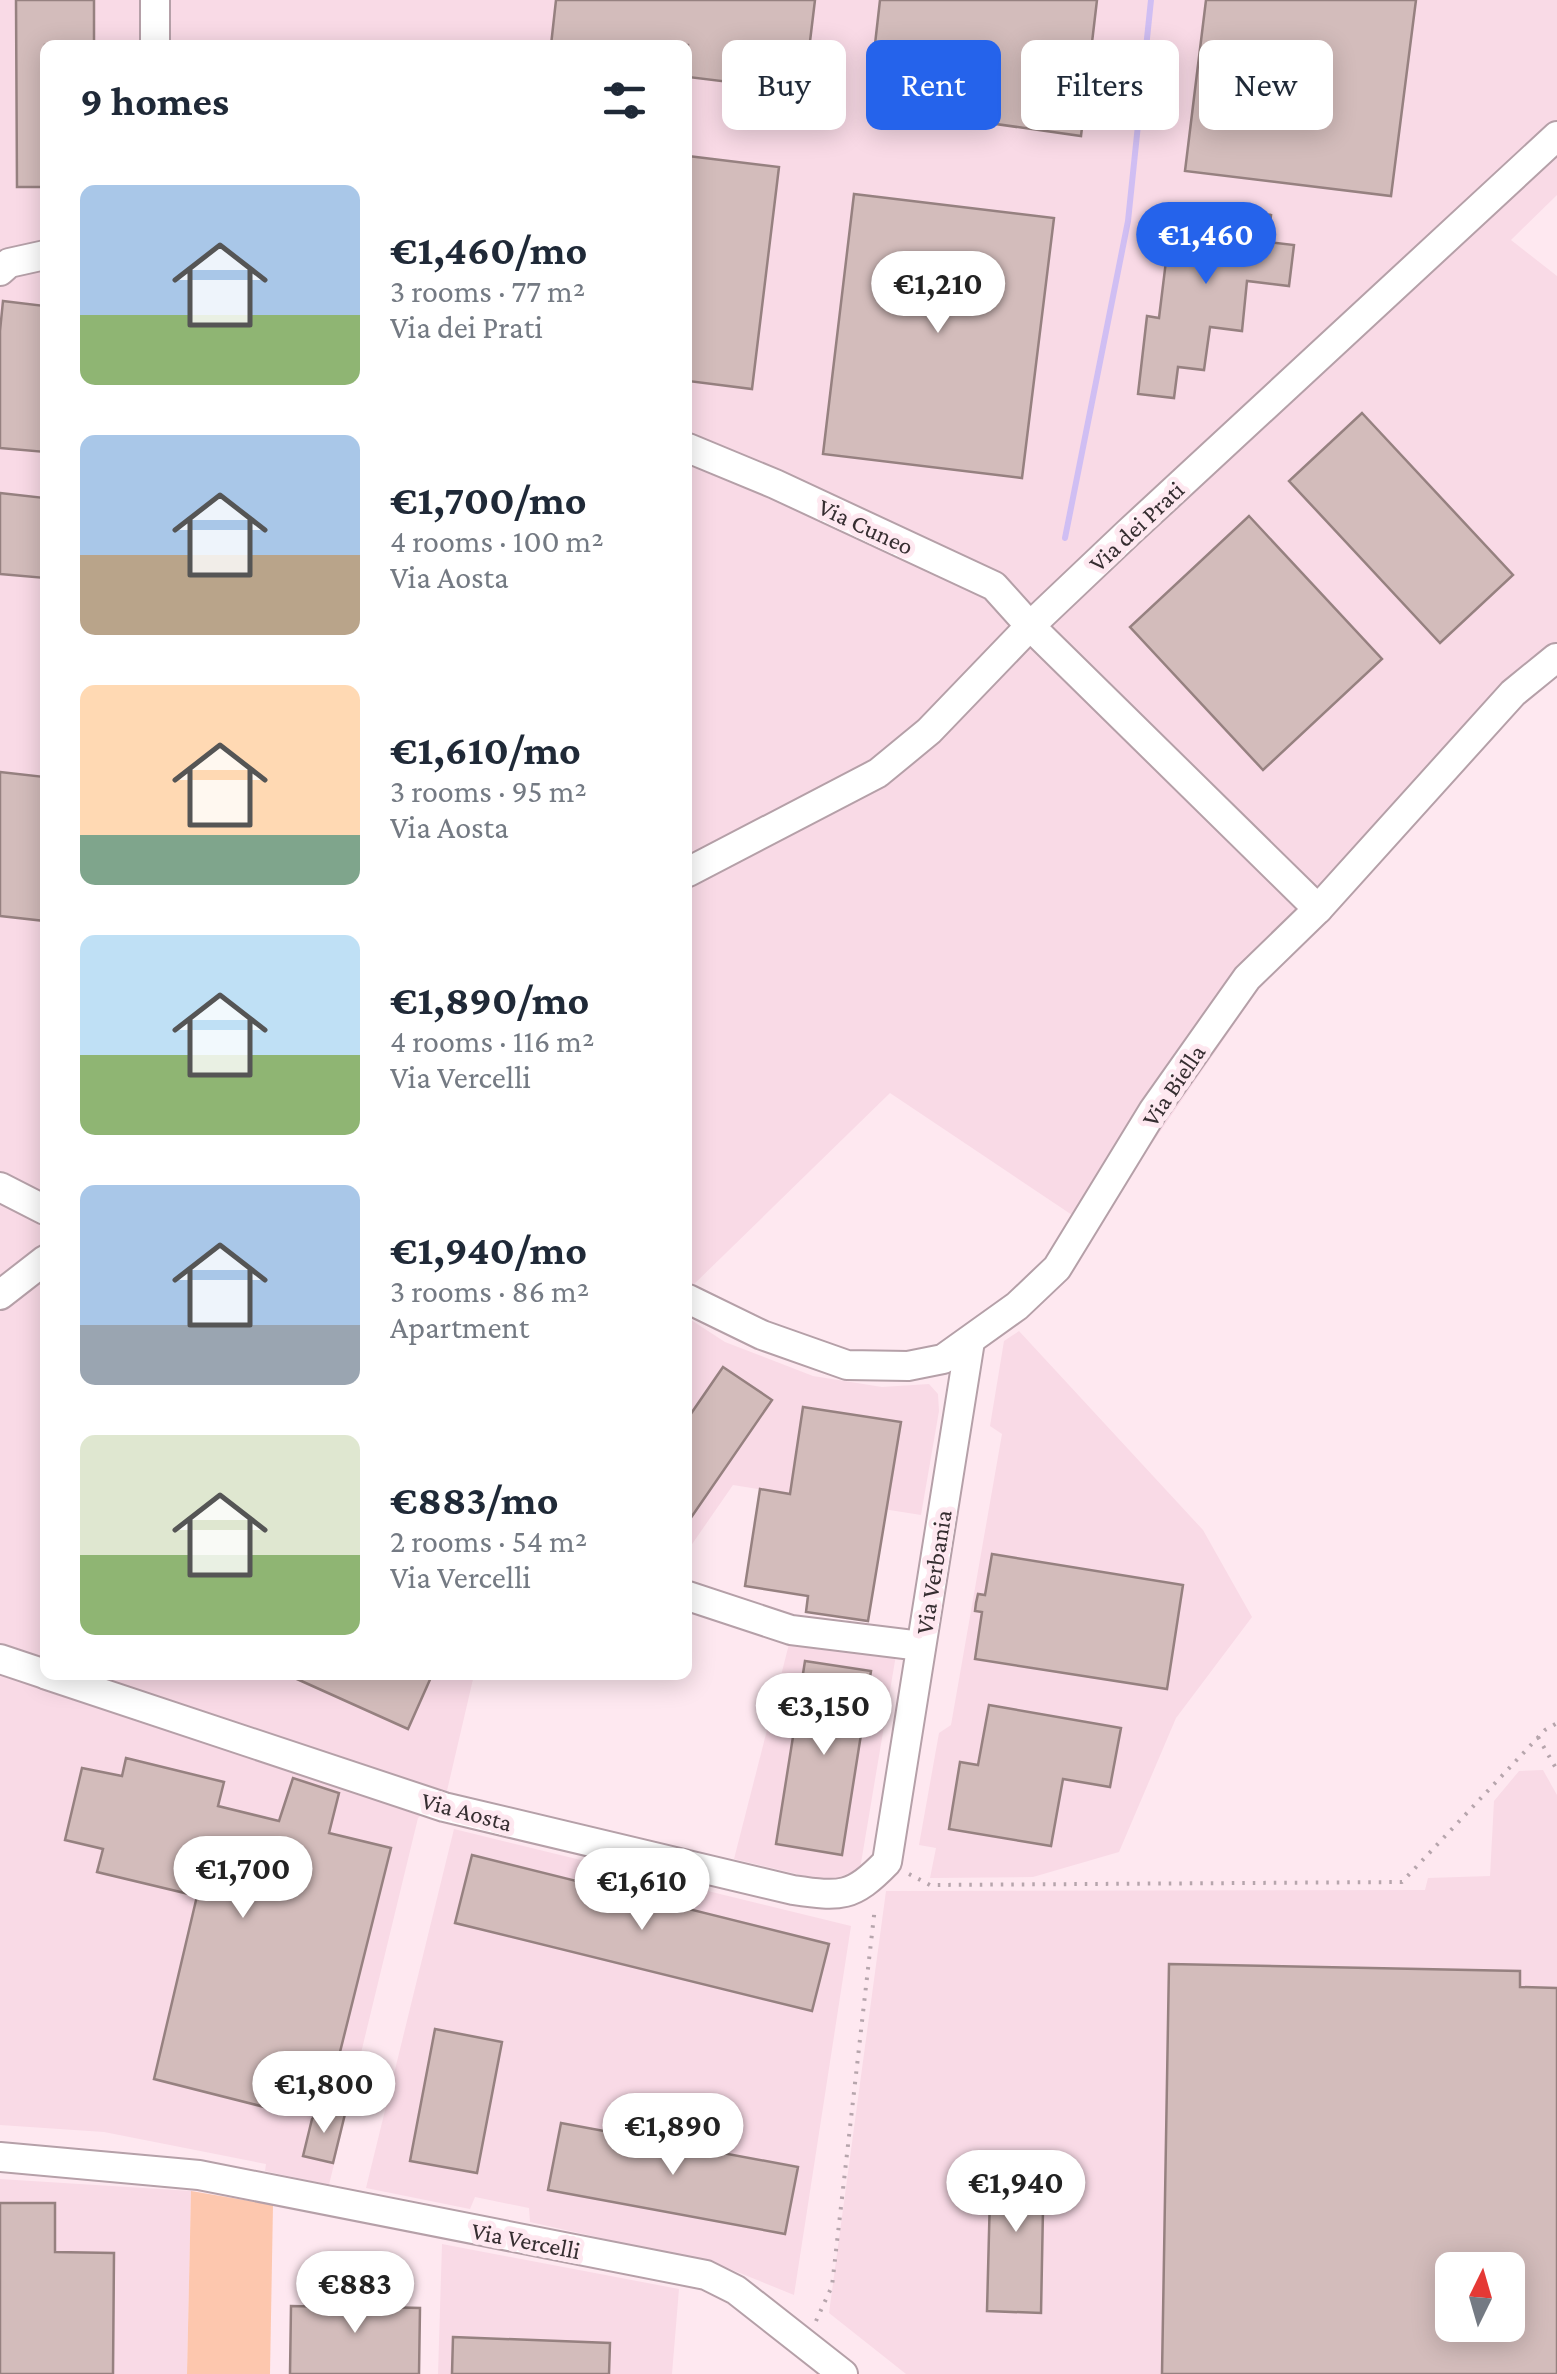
<!DOCTYPE html>
<meta charset="utf-8">
<style>
body{margin:0;font-family:"Crimson Pro",serif;background:#f2f2f3;color:#1f2937;height:100vh;display:flex;flex-direction:column;font-size:38px;white-space:nowrap}
*{box-sizing:border-box;margin:0}
p{font-size:32px;color:#747a83}
.icon{flex:none;width:55px;height:55px;fill:none;stroke:currentColor;stroke-width:2;stroke-linecap:round;stroke-linejoin:round}
.map{position:relative;flex:1;overflow:hidden}
.drawer{position:absolute;left:40px;top:40px;width:652px;height:1640px;display:flex;flex-direction:column;background:#fff;border-radius:15px;box-shadow:0 5px 25px #0003}
.drawer>*{flex:none}
.guide{position:absolute;left:722px;top:40px;width:682px;height:90px;display:flex;gap:20px}
.needle{width:65px;rotate:5deg}
.controls{position:absolute;left:1435px;top:2252px;display:grid;gap:20px}
.controls a{display:grid;place-items:center;width:90px;height:90px;border-radius:15px;background:#fff;box-shadow:0 5px 25px #0003;font-size:50px}
.price{position:absolute;translate:-50% -85px;padding:0 22px;border-radius:35px;background:#fff;color:#222;font-size:32px;line-height:65px;filter:drop-shadow(0 2px 5px #0008)}
.price::after{content:'';position:absolute;left:50%;top:60px;width:30px;height:22px;margin-left:-15px;background:inherit;clip-path:polygon(0 0,100% 0,50% 100%)}
.price.selected{background:#2563eb;color:#fff}
ul{padding:0;list-style:none}
li{display:flex;align-items:center;gap:30px;height:250px;padding:0 40px}
li span{display:grid;place-items:center;flex:none;width:280px;height:200px;border-radius:15px;color:#555}
li>.icon{margin-inline-start:auto}
span .icon{width:120px;height:120px;fill:#fffc;stroke-width:1}
li b{font-size:42px}
h2{display:flex;justify-content:space-between;align-items:center;height:120px;padding:0 40px;font-size:42px}
.pill{padding:0 35px;border-radius:15px;background:#fff;box-shadow:0 5px 25px #0003;font-size:35px;line-height:90px}
.pill.selected{background:#2563eb;color:#fff}
.map>svg:first-child{display:block}
</style>
<div class="map">
<svg width="1557" height="2374" viewBox="0 0 1557 2374">
<rect width="100%" height="100%" fill="#fee8f0"/>
<g fill="#f9dae6" fill-rule="evenodd">
<polygon points="0,0 1557,0 1557,195 1511,240 1557,276 1557,675 1464,758 1339,903 1264,981 1093,1229 890,1093 688,1290 688,45 45,45 45,1675 474,1675 446,1795 418,1818 329,2185 265,2171 266,2164 104,2132 0,2125"/>
<polygon points="688,1318 725,1342 813,1376 882,1387 929,1384 938,1394 939,1411 921,1515 733,1485 688,1550"/>
<polygon points="1019,1331 1203,1530 1252,1617 1176,1718 1119,1852 1033,1877 930,1878 936,1848 919,1845 939,1733 951,1725 1002,1434 990,1426 1004,1341"/>
<polygon points="789,1644 896,1655 860,1869 837,1878 818,1879 734,1859"/>
<path d="M 1543,1770 L 1557,1795 L 1557,2374 L 906,2374 L 829,2313 L 886,1891 L 1425,1890 L 1428,1878 L 1490,1876 L 1494,1801 L 1519,1771 ZM 1452,2270 L 1508,2270 L 1508,2325 L 1452,2325 Z"/>
<polygon points="454,1829 851,1926 794,2295 720,2265 530,2222 529,2208 475,2197 470,2209 366,2188"/>
<polygon points="0,2179 191,2191 187,2374 0,2374"/>
<polygon points="442,2244 679,2289 672,2374 438,2374"/>
</g>
<polygon fill="#fdc7ae" points="191,2191 273,2205 270,2374 187,2374"/>
<g fill="none" stroke-linecap="round" stroke-linejoin="round">
<polyline stroke="#d0bef3" stroke-width="6" points="1065,538 1128,221 1151,0"/>
</g>
<g fill="#d3bcbb" stroke="#968180" stroke-width="2.5" fill-rule="evenodd">
<polygon points="16,0 94,0 94,45 45,45 45,187 17,187"/>
<polygon points="556,0 815,0 804,91 688,77 688,45 551,45"/>
<polygon points="880,0 1097,0 1081,136 868,106"/>
<polygon points="1206,0 1416,0 1391,196 1185,171"/>
<polygon points="688,156 779,167 752,389 688,381"/>
<polygon points="854,194 1054,218 1022,478 823,454"/>
<polygon points="1173,204 1271,215 1268,242 1294,245 1289,286 1247,281 1242,331 1210,327 1204,370 1178,367 1174,398 1138,394 1147,316 1159,318"/>
<polygon points="3,301 45,306 45,452 0,448 0,331"/>
<polygon points="1362,413 1513,575 1440,643 1289,481"/>
<polygon points="0,493 45,498 45,578 0,574"/>
<polygon points="1249,516 1382,659 1263,770 1130,627"/>
<polygon points="0,772 45,777 45,921 0,916"/>
<polygon points="723,1367 772,1400 688,1522 688,1418"/>
<polygon points="803,1407 901,1422 868,1621 806,1612 808,1596 745,1586 760,1489 790,1494"/>
<polygon points="992,1554 1183,1585 1167,1689 975,1659 982,1612 975,1611 976,1603 978,1594 985,1595"/>
<polygon points="805,1661 871,1671 842,1855 776,1844"/>
<polygon points="288,1675 432,1675 408,1729"/>
<polygon points="989,1705 1121,1728 1110,1787 1063,1779 1051,1846 949,1829 960,1762 978,1765"/>
<polygon points="126,1758 224,1782 218,1806 279,1821 293,1778 339,1793 329,1833 391,1848 334,2076 290,2065 280,2111 154,2079 197,1896 97,1872 103,1849 65,1840 82,1768 122,1776"/>
<polygon points="472,1855 829,1944 812,2011 455,1923"/>
<path d="M 1169,1964 L 1520,1971 L 1520,1987 L 1557,1988 L 1557,2374 L 1162,2374 ZM 1452,2270 L 1508,2270 L 1508,2325 L 1452,2325 Z"/>
<polygon points="435,2029 502,2042 477,2173 410,2161"/>
<polygon points="322,2108 345,2114 333,2163 303,2156 312,2119"/>
<polygon points="561,2123 798,2167 785,2234 548,2190"/>
<polygon points="991,2156 1044,2158 1041,2313 987,2311"/>
<polygon points="0,2203 55,2203 55,2252 114,2253 113,2374 0,2374"/>
<polygon points="339,2286 382,2287 382,2307 420,2308 419,2374 290,2374 291,2306 338,2307"/>
<polygon points="453,2337 610,2343 609,2374 452,2374"/>
</g>
<g fill="none" stroke-linecap="round" stroke-linejoin="round">
<defs>
<g id="minor">
<polyline points="155,45 155,0"/>
<polyline points="0,271 9,263 45,255"/>
<polyline points="688,448 775,484 994,586 1030,626 1318,909 1247,978 1153,1111 1057,1268 1017,1306 943,1359 908,1366 847,1365 762,1335 688,1299"/>
<polyline points="688,872 878,773 929,731 1030,626 1128,533 1557,136"/>
<polyline points="1318,909 1513,693 1556,658"/>
<polyline points="0,1187 45,1210"/>
<polyline points="0,1295 45,1260"/>
<polyline points="688,1596 791,1630 921,1646"/>
<polyline points="0,1659 45,1674"/>
<path d="M 47,1675 L 444,1807 L 793,1890 C 841,1897 852,1898 887,1862 L 970,1341"/>
<polyline points="0,2157 199,2175 706,2275 736,2290 843,2374"/>
</g>
</defs>
<use href="#minor" stroke="#b5a0a8" stroke-width="32"/>
<g stroke="#b6a5ac" stroke-width="4" stroke-dasharray="2.5 8" stroke-linecap="butt">
<polyline points="1538,1737 1557,1770"/>
<polyline points="909,1874 930,1885 1402,1882 1545,1730 1557,1723"/>
<polyline points="816,2321 832,2286 875,1907"/>
</g>
<use href="#minor" stroke="#fff" stroke-width="28"/>
</g>
<g text-anchor="middle" stroke-width="10" stroke-linejoin="round" paint-order="stroke">
<g font-size="25" fill="#362e31" stroke="#fee8f0">
<text transform="translate(866 526) rotate(25)" y="9">Via Cuneo</text>
<text transform="translate(1136 526) rotate(-43)" y="9">Via dei Prati</text>
<text transform="translate(1173 1085) rotate(-56)" y="9">Via Biella</text>
<text transform="translate(933 1572) rotate(-81)" y="9">Via Verbania</text>
<text transform="translate(467 1811) rotate(15)" y="9">Via Aosta</text>
<text transform="translate(526 2240) rotate(11)" y="9">Via Vercelli</text>
</g>
</g>
</svg>
<div class="controls">
<a><svg class="needle" viewBox="-14 -14 28 28"><path d="M0-13l5 13h-10z" fill="#e53935"/><path d="M0 13l5-13h-10z" fill="#747a83"/></svg></a>
</div>
<b class="price selected" style="left:1206px;top:287px">€1,460</b>
<b class="price" style="left:938px;top:336px">€1,210</b>
<b class="price" style="left:824px;top:1758px">€3,150</b>
<b class="price" style="left:243px;top:1921px">€1,700</b>
<b class="price" style="left:642px;top:1933px">€1,610</b>
<b class="price" style="left:324px;top:2136px">€1,800</b>
<b class="price" style="left:673px;top:2178px">€1,890</b>
<b class="price" style="left:1016px;top:2235px">€1,940</b>
<b class="price" style="left:355px;top:2336px">€883</b>
<div class="guide">
<a class="pill">Buy</a>
<a class="pill selected">Rent</a>
<a class="pill">Filters</a>
<a class="pill">New</a>
</div>
<section class="drawer">
<h2>9 homes<svg class="icon" aria-label="filters" viewBox="0 0 24 24"><path d="M4 7h16M4 17h16"/><circle cx="9" cy="7" r="2"/><circle cx="15" cy="17" r="2"/></svg></h2>
<ul>
<li><span style="background:linear-gradient(#a9c7e8 65%,#8fb573 0)"><svg class="icon" aria-label="home" viewBox="0 0 24 24"><path d="M3 11l9-7 9 7M6 9v11h12V9"/></svg></span><div><b>€1,460/mo</b><p>3 rooms · 77 m²</p><p>Via dei Prati</p></div></li>
<li><span style="background:linear-gradient(#a9c7e8 60%,#b9a48a 0)"><svg class="icon" aria-label="home" viewBox="0 0 24 24"><path d="M3 11l9-7 9 7M6 9v11h12V9"/></svg></span><div><b>€1,700/mo</b><p>4 rooms · 100 m²</p><p>Via Aosta</p></div></li>
<li><span style="background:linear-gradient(#ffd9b3 75%,#7fa58c 0)"><svg class="icon" aria-label="home" viewBox="0 0 24 24"><path d="M3 11l9-7 9 7M6 9v11h12V9"/></svg></span><div><b>€1,610/mo</b><p>3 rooms · 95 m²</p><p>Via Aosta</p></div></li>
<li><span style="background:linear-gradient(#bfe0f5 60%,#8fb573 0)"><svg class="icon" aria-label="home" viewBox="0 0 24 24"><path d="M3 11l9-7 9 7M6 9v11h12V9"/></svg></span><div><b>€1,890/mo</b><p>4 rooms · 116 m²</p><p>Via Vercelli</p></div></li>
<li><span style="background:linear-gradient(#a9c7e8 70%,#9aa5b1 0)"><svg class="icon" aria-label="home" viewBox="0 0 24 24"><path d="M3 11l9-7 9 7M6 9v11h12V9"/></svg></span><div><b>€1,940/mo</b><p>3 rooms · 86 m²</p><p>Apartment</p></div></li>
<li><span style="background:linear-gradient(#dfe7d0 60%,#8fb573 0)"><svg class="icon" aria-label="home" viewBox="0 0 24 24"><path d="M3 11l9-7 9 7M6 9v11h12V9"/></svg></span><div><b>€883/mo</b><p>2 rooms · 54 m²</p><p>Via Vercelli</p></div></li>
</ul>
</section>
</div>
